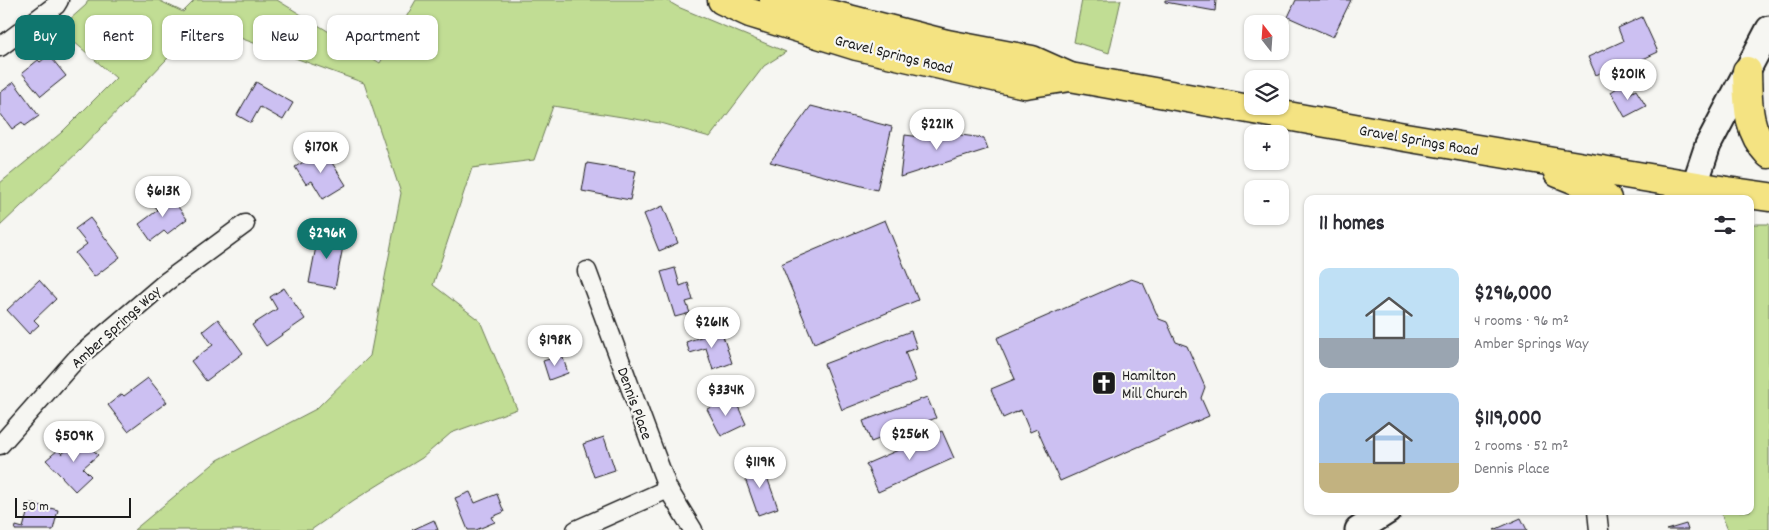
<!DOCTYPE html>
<meta charset="utf-8">
<style>
body{margin:0;font-family:Dekko,sans-serif;background:#f7f7f7;color:#2b2b33;height:100vh;display:flex;flex-direction:column;font-size:19px;white-space:nowrap}
*{box-sizing:border-box;margin:0}
p{font-size:16px;color:#7c7c81}
.icon{flex:none;width:28px;height:28px;fill:none;stroke:currentColor;stroke-width:2;stroke-linecap:round;stroke-linejoin:round}
.map{position:relative;flex:1;overflow:hidden}
.panel{position:absolute;left:1304px;top:195px;width:450px;height:320px;display:flex;flex-direction:column;background:#fff;border-radius:10px;box-shadow:0 1px 4px #0004}
.panel>*{flex:none}
.top-card{position:absolute;left:15px;top:15px;width:475px;height:45px;display:flex;gap:10px}
.needle{width:32px;rotate:343deg}
.tools{position:absolute;left:1244px;top:15px;display:grid;gap:10px}
.tools a{display:grid;place-items:center;width:45px;height:45px;border-radius:10px;background:#fff;box-shadow:0 1px 4px #0004;font-size:25px}
.scale{position:absolute;left:15px;bottom:12px;width:116px;box-sizing:border-box;padding-left:5px;border:2px solid #1c1c1c;border-top:0;font-size:14px;line-height:18px;white-space:nowrap;color:#1c1c1c;-webkit-text-stroke:4px #f6f6f2;paint-order:stroke}
.price{position:absolute;translate:-50% -42px;padding:0 11px;border-radius:18px;background:#fff;color:#222;font-size:16px;line-height:32px;filter:drop-shadow(0 1px 2px #0008)}
.price::after{content:'';position:absolute;left:50%;top:30px;width:15px;height:11px;margin-left:-8px;background:inherit;clip-path:polygon(0 0,100% 0,50% 100%)}
.price.active{background:#0f766e;color:#fff}
ul{padding:0;list-style:none}
li{display:flex;align-items:center;gap:15px;height:125px;padding:0 15px}
li span{display:grid;place-items:center;flex:none;width:140px;height:100px;border-radius:10px;color:#555}
li>.icon{margin-inline-start:auto}
span .icon{width:60px;height:60px;fill:#fffc;stroke-width:1}
li b{font-size:21px}
h2{display:flex;justify-content:space-between;align-items:center;height:60px;padding:0 15px;font-size:21px}
.pill{padding:0 18px;border-radius:10px;background:#fff;box-shadow:0 1px 4px #0004;font-size:18px;line-height:45px}
.pill.active{background:#0f766e;color:#fff}
.map>svg:first-child{display:block}
</style>
<div class="map">
<svg width="1769" height="530" viewBox="0 0 1769 530">
<rect width="100%" height="100%" fill="#f6f6f2"/>
<filter id="ink" filterUnits="userSpaceOnUse"><feTurbulence type="fractalNoise" baseFrequency=".02" numOctaves="2"/><feDisplacementMap in="SourceGraphic" scale="10" xChannelSelector="R" yChannelSelector="G"/><feConvolveMatrix kernelMatrix="1 2 1 2 8 2 1 2 1" color-interpolation-filters="sRGB"/></filter>
<g filter="url(#ink)">
<g fill="#c1dd94" stroke="#6e7c58">
<polygon points="88,0 158,0 183,12 195,0 277,0 380,63 416,0 666,0 678,7 786,52 764,66 710,137 660,123 553,106 534,160 472,168 433,285 480,321 517,409 451,433 422,458 354,500 311,530 134,530 218,460 316,409 370,356 401,193 364,83 240,38 187,38 80,150 0,226 0,183 61,133 116,78 59,29 86,5"/>
<polygon points="1082,0 1121,0 1109,53 1074,42"/>
<polygon points="1750,224 1769,224 1769,530 1728,530 1720,511 1750,511"/>
</g>
<g fill="#ccc0f2" stroke="#1c1c1c">
<polygon points="1165,0 1216,0 1215,11 1165,2"/>
<polygon points="1296,0 1351,0 1333,37 1288,17"/>
<polygon points="1642,17 1658,52 1626,67 1624,62 1596,75 1588,57 1623,41 1618,28"/>
<polygon points="49,55 66,76 41,96 22,73 38,60 40,62"/>
<polygon points="14,82 39,116 25,126 22,122 12,129 0,113 0,93"/>
<polygon points="256,82 293,103 283,120 260,107 251,123 237,115"/>
<polygon points="1623,84 1629,94 1636,90 1646,106 1625,117 1611,92"/>
<polygon points="811,106 892,127 877,190 770,162"/>
<polygon points="953,134 984,138 988,149 900,177 905,135 937,139"/>
<polygon points="324,150 346,185 323,199 312,181 306,184 295,167"/>
<polygon points="587,163 636,171 630,200 582,191"/>
<polygon points="167,192 187,219 167,234 164,231 151,241 139,224 158,210 153,203"/>
<polygon points="663,206 678,243 659,251 644,214"/>
<polygon points="90,218 120,257 94,277 75,253 87,244 75,229"/>
<polygon points="885,220 918,300 814,343 781,264"/>
<polygon points="319,231 345,236 335,288 309,283"/>
<polygon points="675,268 680,286 688,283 693,300 686,302 690,313 675,317 661,272"/>
<polygon points="1131,279 1143,283 1159,319 1167,322 1176,342 1187,346 1205,387 1201,398 1209,416 1060,481 1037,429 1030,432 1021,410 1003,418 991,389 1015,379 997,338"/>
<polygon points="39,280 56,299 34,320 39,325 29,334 7,310"/>
<polygon points="284,288 305,319 266,346 252,325 277,309 270,297"/>
<polygon points="218,319 243,353 206,381 191,361 213,345 203,331"/>
<polygon points="721,330 732,363 713,370 706,348 690,353 686,342"/>
<polygon points="911,331 917,348 905,352 916,381 842,410 824,364"/>
<polygon points="562,355 568,373 549,380 543,361"/>
<polygon points="148,378 167,402 128,431 108,405 122,394 124,396"/>
<polygon points="927,397 936,418 871,442 863,421"/>
<polygon points="725,400 728,406 736,402 746,424 721,436 707,409"/>
<polygon points="942,431 954,458 878,492 866,464"/>
<polygon points="81,437 98,455 83,468 91,476 75,491 46,460 58,450 62,454"/>
<polygon points="604,437 615,470 594,477 583,444"/>
<polygon points="762,463 778,508 758,515 742,470"/>
<polygon points="470,492 475,503 497,494 504,512 492,517 495,522 476,530 468,530 455,498"/>
<polygon points="30,503 58,510 53,530 15,530 16,526 23,528"/>
<polygon points="1521,518 1527,530 1494,530"/>
<polygon points="434,520 438,530 412,530"/>
<polygon points="1686,524 1688,530 1666,530"/>
</g>
<g fill="none" stroke-linecap="round" stroke-linejoin="round">
<defs>
<g id="street">
<polyline points="0,47 56,5 59,0"/>
<polyline points="587,271 668,489 693,530"/>
<polyline points="0,445 77,358 166,282 245,224"/>
<polyline points="1597,511 1599,530"/>
<polyline points="576,530 668,489"/>
</g>
<g id="secondary">
<polyline points="1690,199 1708,145 1769,29"/>
<polyline points="1358,530 1388,511"/>
</g>
<g id="primary">
<polyline points="722,0 750,13 857,46 1025,84 1070,77"/>
<polyline points="774,0 947,44 1032,60 1070,77 1399,136 1727,191 1769,197"/>
<path d="M 1747,71 C 1748,102 1746,130 1769,154"/>
<polyline points="1558,173 1591,186 1607,199"/>
</g>
</defs>
<use href="#street" stroke="#1c1c1c" stroke-width="21"/>
<use href="#secondary" stroke="#1c1c1c" stroke-width="29"/>
<use href="#primary" stroke="#1c1c1c" stroke-width="31"/>
<use href="#street" stroke="#f6f6f2" stroke-width="18"/>
<use href="#secondary" stroke="#f6f6f2" stroke-width="25"/>
<use href="#primary" stroke="#f4e382" stroke-width="28"/>
</g>
</g>
<defs>
<symbol id="church-square" viewBox="-11 -11 22 22"><rect x="-9" y="-9" width="18" height="18" rx="4" fill="#1c1c1c" stroke="#f6f6f2"/><path d="M-1.2-6h2.4v3.5h3.3v2.4h-3.3V6h-2.4V-.1h-3.3v-2.4h3.3Z" fill="#fff"/></symbol>
</defs>
<g fill-rule="evenodd">
<use href="#church-square" x="1090" y="369" width="28" height="28"/>
</g>
<g text-anchor="middle" stroke-width="4.5" stroke-linejoin="round" paint-order="stroke">
<g font-size="16" fill="#1c1c1c" stroke="#f6f6f2">
<text transform="translate(894 53) rotate(14)" y="6">Gravel Springs Road</text>
<text transform="translate(1419 139) rotate(10)" y="6">Gravel Springs Road</text>
<text transform="translate(115 326) rotate(-42)" y="6">Amber Springs Way</text>
<text transform="translate(636 403) rotate(70)" y="6">Dennis Place</text>
</g>
<g font-size="16" fill="#1c1c1c" stroke="#f6f6f2" text-anchor="start">
<text x="1122" y="380">Hamilton<tspan x="1122" dy="18">Mill Church</tspan></text>
</g>
</g>
</svg>
<div class="tools">
<a><svg class="needle" viewBox="-14 -14 28 28"><path d="M0-13l5 13h-10z" fill="#e53935"/><path d="M0 13l5-13h-10z" fill="#7c7c81"/></svg></a>
<a><svg class="icon" aria-label="layers" viewBox="0 0 24 24"><path d="M12 4l9 5-9 5-9-5zM3 14l9 5 9-5"/></svg></a>
<a>+</a>
<a>−</a>
</div>
<div class="scale">50 m</div>
<b class="price" style="left:1628px;top:101px">$201K</b>
<b class="price" style="left:937px;top:151px">$221K</b>
<b class="price" style="left:321px;top:174px">$170K</b>
<b class="price" style="left:163px;top:218px">$613K</b>
<b class="price active" style="left:327px;top:260px">$296K</b>
<b class="price" style="left:712px;top:349px">$261K</b>
<b class="price" style="left:555px;top:367px">$198K</b>
<b class="price" style="left:726px;top:417px">$334K</b>
<b class="price" style="left:910px;top:461px">$256K</b>
<b class="price" style="left:74px;top:463px">$509K</b>
<b class="price" style="left:760px;top:489px">$119K</b>
<div class="top-card">
<a class="pill active">Buy</a>
<a class="pill">Rent</a>
<a class="pill">Filters</a>
<a class="pill">New</a>
<a class="pill">Apartment</a>
</div>
<section class="panel">
<h2>11 homes<svg class="icon" aria-label="filters" viewBox="0 0 24 24"><path d="M4 7h16M4 17h16"/><circle cx="9" cy="7" r="2"/><circle cx="15" cy="17" r="2"/></svg></h2>
<ul>
<li><span style="background:linear-gradient(#bfe0f5 70%,#9aa5b1 0)"><svg class="icon" aria-label="home" viewBox="0 0 24 24"><path d="M3 11l9-7 9 7M6 9v11h12V9"/></svg></span><div><b>$296,000</b><p>4 rooms · 96 m²</p><p>Amber Springs Way</p></div></li>
<li><span style="background:linear-gradient(#a9c7e8 70%,#c2b280 0)"><svg class="icon" aria-label="home" viewBox="0 0 24 24"><path d="M3 11l9-7 9 7M6 9v11h12V9"/></svg></span><div><b>$119,000</b><p>2 rooms · 52 m²</p><p>Dennis Place</p></div></li>
</ul>
</section>
</div>
